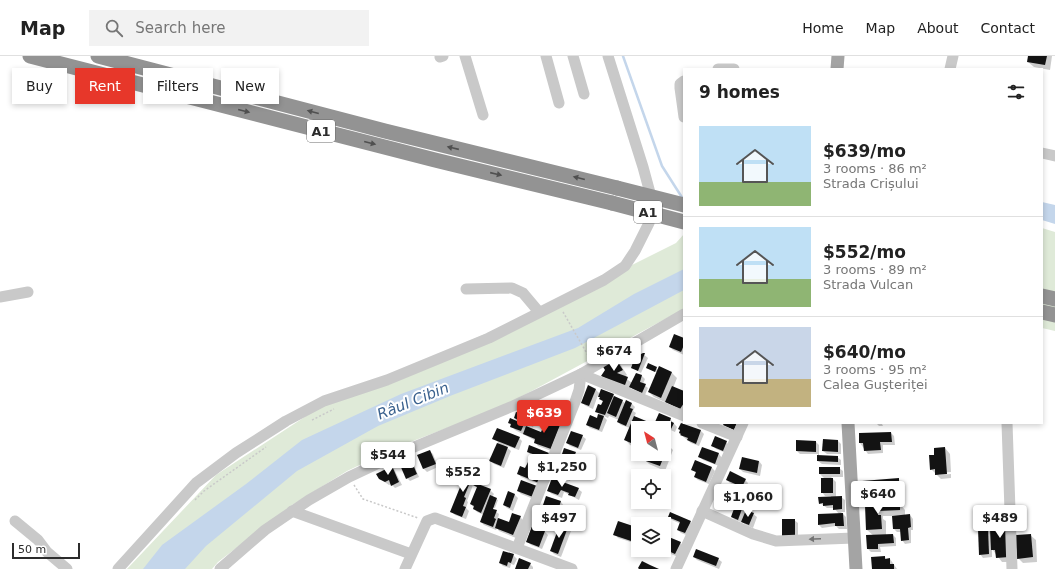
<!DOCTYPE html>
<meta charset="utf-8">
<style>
body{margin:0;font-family:"DejaVu Sans",sans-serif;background:#f2f2f2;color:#222;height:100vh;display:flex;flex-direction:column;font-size:15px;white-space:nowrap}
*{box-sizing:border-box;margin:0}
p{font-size:13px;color:#767676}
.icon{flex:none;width:22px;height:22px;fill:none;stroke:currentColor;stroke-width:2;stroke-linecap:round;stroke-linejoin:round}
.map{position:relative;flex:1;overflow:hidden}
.side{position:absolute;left:683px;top:12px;width:360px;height:356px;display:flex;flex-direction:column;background:#fff;border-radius:0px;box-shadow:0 2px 6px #0003}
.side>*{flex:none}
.hud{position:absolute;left:12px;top:12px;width:380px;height:36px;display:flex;gap:8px}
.needle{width:26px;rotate:324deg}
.fabs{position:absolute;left:631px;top:365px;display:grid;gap:8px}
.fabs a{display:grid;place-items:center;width:40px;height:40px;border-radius:0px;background:#fff;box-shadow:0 2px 6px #0003;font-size:20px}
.scale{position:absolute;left:12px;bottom:10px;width:68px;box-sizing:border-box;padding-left:4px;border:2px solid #2c2c2c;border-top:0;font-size:11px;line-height:14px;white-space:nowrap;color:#2c2c2c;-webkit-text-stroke:3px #fff;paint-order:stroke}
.price{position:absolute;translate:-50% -34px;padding:0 9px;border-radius:4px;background:#fff;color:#222;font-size:13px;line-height:26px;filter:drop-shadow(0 1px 2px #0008)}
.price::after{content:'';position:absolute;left:50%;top:24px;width:12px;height:9px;margin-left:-6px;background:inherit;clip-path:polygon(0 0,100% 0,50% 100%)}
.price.active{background:#e7372a;color:#fff}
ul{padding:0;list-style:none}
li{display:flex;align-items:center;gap:12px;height:100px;padding:0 16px}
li+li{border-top:1px solid #e0e0e0}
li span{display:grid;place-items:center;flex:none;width:112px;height:80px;border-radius:0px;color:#555}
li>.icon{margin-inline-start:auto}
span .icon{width:48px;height:48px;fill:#fffc;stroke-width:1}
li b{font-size:17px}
h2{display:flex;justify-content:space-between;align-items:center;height:48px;padding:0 16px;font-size:17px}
.chip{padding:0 14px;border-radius:0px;background:#fff;box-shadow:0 2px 6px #0003;font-size:14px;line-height:36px}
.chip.active{background:#e7372a;color:#fff}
header{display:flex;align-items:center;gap:24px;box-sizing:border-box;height:56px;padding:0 20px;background:#fff;border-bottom:1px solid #e0e0e0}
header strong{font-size:19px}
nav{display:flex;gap:22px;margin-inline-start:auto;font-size:14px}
.search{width:280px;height:36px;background:#f2f2f2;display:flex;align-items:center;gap:10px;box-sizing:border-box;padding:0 14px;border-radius:0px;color:#767676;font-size:15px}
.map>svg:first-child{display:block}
</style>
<header>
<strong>Map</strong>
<div class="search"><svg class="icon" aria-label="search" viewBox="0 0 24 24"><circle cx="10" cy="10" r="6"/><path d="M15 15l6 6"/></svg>Search here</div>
<nav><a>Home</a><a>Map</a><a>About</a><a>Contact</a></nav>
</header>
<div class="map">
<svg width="1055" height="513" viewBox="0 0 1055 513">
<rect width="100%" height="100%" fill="#fff"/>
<g fill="#dfead8">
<polygon points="1042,172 1055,176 1055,275 1042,272"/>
<polygon points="684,178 684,253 680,255 504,350 400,390 347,415 292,449 218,506 212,513 127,513 216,419 326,347 552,249 676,187"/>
</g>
<g fill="#c4d6eb">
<polygon points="1042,146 1055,149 1055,168 1042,164"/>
<polygon points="684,213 684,234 575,292 450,340 378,370 297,415 206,490 185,513 143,513 162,489 246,428 302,384 401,338 578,272 634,238"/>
</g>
<g fill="#0003">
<polygon points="1029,0 1052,0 1050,14 1034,11 1028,6"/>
<polygon points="684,283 684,299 673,294 670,291"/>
<polygon points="643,298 648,302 641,317 632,311"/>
<polygon points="615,303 620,308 627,319 624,321 632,327 636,318 642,320 645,323 643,328 648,332 645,339 634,334 631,332 630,334 607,325 602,320"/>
<polygon points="647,312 656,312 659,314 660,312 672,317 677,322 673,332 684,337 684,355 654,341 649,336 658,317"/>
<polygon points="589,331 596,334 600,338 613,339 625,347 626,346 632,348 635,351 633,355 636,357 634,361 650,368 654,372 638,372 638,392 630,389 625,383 630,372 621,369 618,366 619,364 609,360 608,362 602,359 607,364 602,376 590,372 587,369 598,363 599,358 596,355 602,350 603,346 598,339 593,353 586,350 582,347"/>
<polygon points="530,360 535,366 533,371 521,366 527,372 542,377 554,396 538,390 535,386 536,385 515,374 509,367 520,368 515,362"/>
<polygon points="670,363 677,371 675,376 660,369 656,366"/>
<polygon points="861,367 882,368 883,370 879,370 877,368 862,368"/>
<polygon points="701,375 704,378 699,390 691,387 681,379"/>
<polygon points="891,377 894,380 895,389 883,389 883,397 868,398 860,387"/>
<polygon points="582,380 586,383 581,394 570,390 567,387"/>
<polygon points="493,382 519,382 522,385 519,394 504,389 511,395 504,412 494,408 491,405 498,386"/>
<polygon points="824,384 838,385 841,388 841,398 827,398 823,395"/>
<polygon points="726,386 729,389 726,397 716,393 713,390"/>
<polygon points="816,386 819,389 819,400 837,401 841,404 841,409 822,408 818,405 818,398 800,398 797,395"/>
<polygon points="664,388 668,389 673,394 665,415 649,408 644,403 647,398 664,398"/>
<polygon points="703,392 719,398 722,402 719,410 703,404 700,401"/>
<polygon points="945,392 950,398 951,416 937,417 939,419 951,418 951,422 941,423 931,413 935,399"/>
<polygon points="429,395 433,398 438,411 427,416 424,413"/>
<polygon points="528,396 549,398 550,406 531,399"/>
<polygon points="575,397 578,400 574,412 581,417 579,423 571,420 570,425 559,421 556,418 567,409 561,403"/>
<polygon points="759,405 762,409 760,420 743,416 740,413"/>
<polygon points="411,406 414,409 419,421 410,425 407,422"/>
<polygon points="392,411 395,415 402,429 395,432 391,428 389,429 380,423"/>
<polygon points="712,412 715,415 709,428 698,424 695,421 696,417 692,413"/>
<polygon points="839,412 843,415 843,421 831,421 836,426 836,441 841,441 845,444 845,456 841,456 846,461 847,473 839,473 836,470 822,472 819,469 839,458 834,452 827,452 820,447 831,441 831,440 825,440 822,436 825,423 820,418"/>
<polygon points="475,413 478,416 477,419 482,422 479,430 490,434 494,438 492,441 498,444 495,452 488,450 499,458 498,462 509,467 520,461 523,464 516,482 499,475 497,472 496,474 484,469 481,466 484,459 477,456 471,448 478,432 473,429 467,445 468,446 466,452 469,455 466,463 455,459 452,456"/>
<polygon points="547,416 542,429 521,421 518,417"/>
<polygon points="898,423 903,429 904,435 882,437 882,449 900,448 905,454 905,460 910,459 913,463 913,474 911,474 911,487 905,488 902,484 901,476 897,476 894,473 893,460 883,460 883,463 886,465 886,479 893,479 896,482 896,490 880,491 881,496 871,496 868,493 867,480 874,480 867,474 870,450 865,445 863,426"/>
<polygon points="727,424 745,424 748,427 745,434 730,427"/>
<polygon points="522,425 536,444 521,438 518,435"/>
<polygon points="725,429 738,435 741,438 740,441 745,443 749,446 745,455 753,458 757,461 753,472 746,469 741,465 741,466 735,464 732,461 738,446 724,441 721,438"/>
<polygon points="578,433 582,436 579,444 564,436 562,442 552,438 548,435"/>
<polygon points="509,437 515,439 518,442 513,455 507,452 504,449"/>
<polygon points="561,446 564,450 560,459 551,456 544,449"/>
<polygon points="669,461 690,466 693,469 689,480 681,477 678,474 681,468 672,464"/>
<polygon points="794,464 798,467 798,483 787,483"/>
<polygon points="635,471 638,476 634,487 618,482 615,478"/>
<polygon points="533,472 545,476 548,479 542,493 531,489 528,486"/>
<polygon points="567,472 571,475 561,501 554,498 551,495"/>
<polygon points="988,473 991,477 1014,506 1002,506 992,493 992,501 983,502 980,498"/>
<polygon points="1030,479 1036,484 1037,506 1023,507 1018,502"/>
<polygon points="664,480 680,487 685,492 681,502 671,498 664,492"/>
<polygon points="648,494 660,494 658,500"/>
<polygon points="513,499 517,503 514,509 511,508 510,512 503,510 500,507"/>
<polygon points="694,501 718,503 722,506 719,513 697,504"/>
<polygon points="885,501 887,504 890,503 897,513 873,513"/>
<polygon points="530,508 533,511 533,513 516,513"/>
</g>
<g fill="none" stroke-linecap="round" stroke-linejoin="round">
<polyline stroke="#c4d6eb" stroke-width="2.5" points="623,0 662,110 683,143"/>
</g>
<g fill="#131313">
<polygon points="1028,0 1047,0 1045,9 1027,6"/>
<polygon points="674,278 684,282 684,289 681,296 669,291"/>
<polygon points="643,297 645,297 638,315 631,312 635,301"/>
<polygon points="615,302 623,314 617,317 628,321 625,329 601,320 605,314 602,309"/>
<polygon points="648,307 657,311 655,316 646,312"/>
<polygon points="659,310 672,316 661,342 648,336"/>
<polygon points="636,317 642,319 640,326 646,328 642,337 629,331"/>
<polygon points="588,329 596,333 589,350 581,347"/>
<polygon points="672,330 684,335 684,347 680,353 665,346"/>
<polygon points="601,333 614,338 605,359 595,356 598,348 601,349 603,345 599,343 600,341 598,341"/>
<polygon points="614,340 623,344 616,361 607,357"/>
<polygon points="626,344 632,347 630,352 633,353 626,370 617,366"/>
<polygon points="558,351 567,354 564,360 556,356"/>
<polygon points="516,356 520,357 521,356 530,359 530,361 533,362 530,369 514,362"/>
<polygon points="659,357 671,362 670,365 674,367 671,373 655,366"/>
<polygon points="598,358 604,360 599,374 586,369 590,359 597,362"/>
<polygon points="634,360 651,367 649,372 638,372 638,390 624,384"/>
<polygon points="510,362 524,368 521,375 510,371 511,368 508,367"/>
<polygon points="547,363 561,368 551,393 534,387 535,383 523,378 526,370 541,376"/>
<polygon points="681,367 701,374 696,388 687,384 688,382 680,379 681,378 679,377 680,374 678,373"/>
<polygon points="724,367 737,367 734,374 723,369"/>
<polygon points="497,372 520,381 515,392 492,383"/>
<polygon points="571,375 583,379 578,392 566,387"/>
<polygon points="891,376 892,386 880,386 881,394 864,395 863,387 859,387 859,377"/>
<polygon points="715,380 727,385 723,395 711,390"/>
<polygon points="823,383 838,384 838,396 822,395"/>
<polygon points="796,384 816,385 816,396 796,395"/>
<polygon points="664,386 669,388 660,410 643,404 646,398 664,398"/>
<polygon points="497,387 508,391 501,410 489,405"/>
<polygon points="529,389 549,397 547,403 527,396"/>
<polygon points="702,391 719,397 715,408 698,401"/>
<polygon points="945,391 947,418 935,419 935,413 930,414 929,399 934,399 934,392"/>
<polygon points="564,392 576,396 571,408 560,404"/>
<polygon points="430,394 436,408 423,413 417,399"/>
<polygon points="817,399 838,400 838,406 817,405"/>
<polygon points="742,401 759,405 757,417 739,413"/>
<polygon points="411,404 417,418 406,423 400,409"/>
<polygon points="695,404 712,411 706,426 694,421 696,416 691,414"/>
<polygon points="559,405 578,413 576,420 568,417 566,422 554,418"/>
<polygon points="528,406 545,412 539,427 517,418 520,410 525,412"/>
<polygon points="469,409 476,412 464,441 466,442 463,450 466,451 462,461 450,456"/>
<polygon points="392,410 399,426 391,430 389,424 385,426 379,423 376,418"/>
<rect x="819" y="411" width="21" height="7"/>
<polygon points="730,415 746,423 742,431 726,424"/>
<polygon points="477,418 482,420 478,428 491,433 481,457 473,453 474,450 470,448 477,431 473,429"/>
<polygon points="552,422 579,432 575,441 568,439 569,437 561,434 558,439 547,435"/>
<rect x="821" y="422" width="12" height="15"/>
<polygon points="899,422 899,430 877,432 878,444 864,445 862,425"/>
<polygon points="521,424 537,430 533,441 517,435"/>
<polygon points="724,428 738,434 734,444 720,438"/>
<polygon points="508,435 515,438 510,452 503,449"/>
<polygon points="490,439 497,442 493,453 497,454 494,462 496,463 493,471 480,466"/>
<polygon points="739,439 746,442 738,464 731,461"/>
<polygon points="546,440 561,445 557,457 547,453 548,451 543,449"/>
<polygon points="842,440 842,453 833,454 833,449 823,450 823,447 819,448 818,441"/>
<polygon points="900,447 900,454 878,455 878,459 881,459 882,473 866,474 865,449"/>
<polygon points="746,454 754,457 749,469 741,466"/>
<polygon points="670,456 691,465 685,477 677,474 680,466 668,461"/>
<polygon points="512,457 521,460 513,479 495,472 498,462 509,466"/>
<polygon points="843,457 844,470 835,470 835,467 818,469 818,458"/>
<polygon points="910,458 911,471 908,472 909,484 901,485 900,473 893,473 892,460"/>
<rect x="782" y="463" width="13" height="17"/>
<polygon points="618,465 636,471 631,485 613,479"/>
<polygon points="994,465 1008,465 1009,501 996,502 995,494 991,494 990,473 994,473"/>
<polygon points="560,468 568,471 558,498 550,495"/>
<polygon points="532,470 545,475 539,491 526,486"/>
<polygon points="988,472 989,498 979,499 978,473"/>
<polygon points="893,478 894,487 878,488 878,493 867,493 866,479"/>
<polygon points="1031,478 1033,501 1017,503 1015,479"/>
<polygon points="664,479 681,486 675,498 664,493 666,490 664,490"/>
<polygon points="696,493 719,502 716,510 693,501"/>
<polygon points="503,495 514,498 511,507 508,506 507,510 499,507"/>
<polygon points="885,500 885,503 890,502 890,508 894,508 894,513 872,513 871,501"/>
<polygon points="519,502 531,507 528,513 515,513"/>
<polygon points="642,505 650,509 659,513 639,513 638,512"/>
</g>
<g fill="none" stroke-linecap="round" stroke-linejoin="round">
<g stroke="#c9c9c9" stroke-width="1.5" stroke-dasharray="2 2" stroke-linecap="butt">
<polyline points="563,256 589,301"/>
<polyline points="312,364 334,353"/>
<polyline points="354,429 363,443 418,462"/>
<polyline points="195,444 204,435 266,391"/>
</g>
<g stroke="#c9c9c9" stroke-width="11">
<polyline points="465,0 483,59"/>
<polyline points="546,0 559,47"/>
<polyline points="573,0 584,38"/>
<polyline points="440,1 443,0"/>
<polyline points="718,13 734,13"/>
<polyline points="950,13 953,0"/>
<polyline points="684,25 680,28 680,32 684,61"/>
<polyline points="1042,97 1055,100"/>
<polyline points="466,233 512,232 523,237 539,256"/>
<polyline points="0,241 28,236"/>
<polyline points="581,318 684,360"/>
<polyline points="702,367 737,381"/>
<polyline points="1007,367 1012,513"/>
<polyline points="292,455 411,498"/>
<polyline points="702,455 753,478 776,485 854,482"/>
<polyline points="15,465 38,484 47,496 67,513"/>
<polyline points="517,492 575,346 579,334 581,318"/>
<polyline points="118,513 196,427 236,397 286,365 324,345 387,324 489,282 604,224 625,210 635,195 649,167 653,148 643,111 608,0"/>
<polyline points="220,513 265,474 309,444 349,421 402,396 513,350 581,318 684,258"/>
<polyline points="405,513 427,465 435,462 572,513"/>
<polyline points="676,513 743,367"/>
</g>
<g stroke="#a4a4a4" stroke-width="13">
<polyline points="837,13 838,0"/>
<polyline points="848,367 856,513"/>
</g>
<g stroke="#939393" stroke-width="15">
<polyline points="30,0 435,104 612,147"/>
<polyline points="98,0 385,75 617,132"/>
<polyline points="1042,240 1055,243"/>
<polyline points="1042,256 1055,259"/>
</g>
<g stroke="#939393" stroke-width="15">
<polyline points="617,132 684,149"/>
<polyline points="612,147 684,166"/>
</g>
</g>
<defs><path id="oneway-solid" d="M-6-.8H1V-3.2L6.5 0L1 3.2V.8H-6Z"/></defs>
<g fill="#505050">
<use href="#oneway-solid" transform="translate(244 55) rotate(14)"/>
<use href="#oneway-solid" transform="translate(313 56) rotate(-165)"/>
<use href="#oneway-solid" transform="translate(370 87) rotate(14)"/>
<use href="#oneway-solid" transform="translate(453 92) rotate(-167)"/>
<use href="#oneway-solid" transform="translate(496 118) rotate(13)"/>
<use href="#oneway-solid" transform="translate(579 122) rotate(-166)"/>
</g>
<use fill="#737373" href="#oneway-solid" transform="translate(815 483) rotate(178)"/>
<g text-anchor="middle" stroke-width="4" stroke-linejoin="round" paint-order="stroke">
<g fill="#fff" stroke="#6b6b6b" stroke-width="1">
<rect x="307" y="64" width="28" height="22" rx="3"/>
<rect x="634" y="145" width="28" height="22" rx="3"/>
</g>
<g font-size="13" font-weight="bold" fill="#2c2c2c">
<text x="321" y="80">A1</text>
<text x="648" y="161">A1</text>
</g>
<g font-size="15" font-style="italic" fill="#3a618e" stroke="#fff">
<text transform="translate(413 345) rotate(-22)" y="5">Râul Cibin</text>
</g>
</g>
</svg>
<div class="fabs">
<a><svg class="needle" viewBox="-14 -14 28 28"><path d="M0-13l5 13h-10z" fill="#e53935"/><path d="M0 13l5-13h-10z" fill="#767676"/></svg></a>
<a><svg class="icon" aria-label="locate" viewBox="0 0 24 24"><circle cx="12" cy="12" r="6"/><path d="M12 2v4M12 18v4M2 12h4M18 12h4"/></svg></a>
<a><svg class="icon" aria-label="layers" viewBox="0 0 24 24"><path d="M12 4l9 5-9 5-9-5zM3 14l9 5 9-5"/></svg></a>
</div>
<div class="scale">50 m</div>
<b class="price" style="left:614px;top:316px">$674</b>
<b class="price active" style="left:544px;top:378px">$639</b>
<b class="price" style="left:388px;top:420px">$544</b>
<b class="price" style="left:562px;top:432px">$1,250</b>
<b class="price" style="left:463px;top:437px">$552</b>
<b class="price" style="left:878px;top:459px">$640</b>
<b class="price" style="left:748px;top:462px">$1,060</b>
<b class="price" style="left:559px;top:483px">$497</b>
<b class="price" style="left:1000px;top:483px">$489</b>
<div class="hud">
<a class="chip">Buy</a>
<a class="chip active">Rent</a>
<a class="chip">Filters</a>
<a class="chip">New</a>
</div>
<section class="side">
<h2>9 homes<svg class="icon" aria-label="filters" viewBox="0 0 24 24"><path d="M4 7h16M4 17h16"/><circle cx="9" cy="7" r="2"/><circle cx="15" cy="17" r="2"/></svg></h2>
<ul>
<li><span style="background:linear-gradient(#bfe0f5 70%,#8fb573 0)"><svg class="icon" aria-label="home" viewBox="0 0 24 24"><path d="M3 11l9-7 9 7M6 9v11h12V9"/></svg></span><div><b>$639/mo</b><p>3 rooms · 86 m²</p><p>Strada Crișului</p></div></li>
<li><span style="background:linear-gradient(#bfe0f5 65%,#8fb573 0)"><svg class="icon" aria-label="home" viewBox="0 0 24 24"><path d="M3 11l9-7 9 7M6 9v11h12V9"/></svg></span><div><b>$552/mo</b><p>3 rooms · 89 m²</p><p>Strada Vulcan</p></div></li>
<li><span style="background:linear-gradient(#c9d6e8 65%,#c2b280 0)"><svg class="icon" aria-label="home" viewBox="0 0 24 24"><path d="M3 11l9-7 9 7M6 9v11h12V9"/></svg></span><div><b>$640/mo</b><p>3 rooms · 95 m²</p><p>Calea Gușteriței</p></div></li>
</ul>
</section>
</div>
